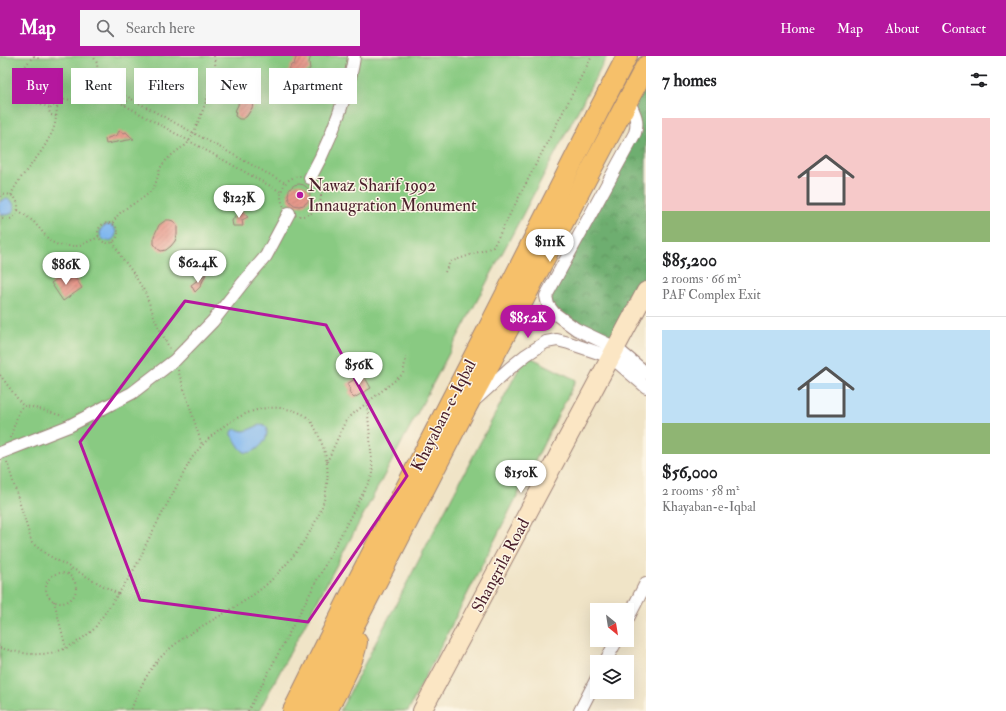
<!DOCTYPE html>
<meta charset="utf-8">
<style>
body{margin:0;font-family:"IM FELL Double Pica",serif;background:#f6f6f6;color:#202124;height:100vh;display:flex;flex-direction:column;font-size:15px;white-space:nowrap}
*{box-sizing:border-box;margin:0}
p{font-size:13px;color:#757577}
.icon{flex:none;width:22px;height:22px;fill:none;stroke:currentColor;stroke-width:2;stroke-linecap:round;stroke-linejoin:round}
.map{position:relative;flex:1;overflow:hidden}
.drawer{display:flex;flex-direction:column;background:#fff;width:360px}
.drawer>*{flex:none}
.banner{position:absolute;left:12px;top:12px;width:380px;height:36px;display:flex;gap:8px}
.needle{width:26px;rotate:150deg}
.buttons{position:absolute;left:590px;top:547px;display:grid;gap:8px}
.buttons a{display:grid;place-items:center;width:44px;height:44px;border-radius:0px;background:#fff;box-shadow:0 4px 16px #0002;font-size:20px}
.price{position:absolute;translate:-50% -34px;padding:0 9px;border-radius:14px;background:#fff;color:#222;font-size:13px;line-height:26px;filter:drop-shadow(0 1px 2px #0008)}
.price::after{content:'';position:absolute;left:50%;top:24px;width:12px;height:9px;margin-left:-6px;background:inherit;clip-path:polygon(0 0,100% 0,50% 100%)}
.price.active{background:#b5179e;color:#fff}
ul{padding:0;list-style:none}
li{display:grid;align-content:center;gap:8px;height:212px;padding:0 16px}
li+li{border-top:1px solid #e0e0e0}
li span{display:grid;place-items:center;height:124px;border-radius:0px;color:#555}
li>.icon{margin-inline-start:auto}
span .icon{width:72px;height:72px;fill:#fffc;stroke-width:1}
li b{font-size:17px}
h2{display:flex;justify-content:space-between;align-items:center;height:48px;padding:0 16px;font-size:17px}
.chip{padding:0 14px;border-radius:0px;background:#fff;box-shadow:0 4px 16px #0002;font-size:14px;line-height:36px}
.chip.active{background:#b5179e;color:#fff}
header{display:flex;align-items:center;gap:24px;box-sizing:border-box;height:56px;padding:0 20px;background:#b5179e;color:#fff}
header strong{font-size:19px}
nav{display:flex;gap:22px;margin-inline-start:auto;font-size:14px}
.search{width:280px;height:36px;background:#f6f6f6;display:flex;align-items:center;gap:10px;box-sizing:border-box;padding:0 14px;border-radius:0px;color:#757577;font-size:15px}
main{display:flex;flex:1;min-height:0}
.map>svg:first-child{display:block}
</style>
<header>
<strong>Map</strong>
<div class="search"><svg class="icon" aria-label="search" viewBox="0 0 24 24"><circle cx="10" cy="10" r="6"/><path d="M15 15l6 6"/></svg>Search here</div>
<nav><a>Home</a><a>Map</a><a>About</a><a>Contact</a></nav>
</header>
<main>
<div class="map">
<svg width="646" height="655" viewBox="0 0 646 655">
<defs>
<pattern id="forest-crowns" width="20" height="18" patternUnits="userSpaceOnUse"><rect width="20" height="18" fill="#6eae70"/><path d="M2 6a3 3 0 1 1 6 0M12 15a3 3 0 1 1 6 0" fill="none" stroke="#5c8d5c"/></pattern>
<pattern id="building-hatch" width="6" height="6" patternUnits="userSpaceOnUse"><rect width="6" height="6" fill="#e7988b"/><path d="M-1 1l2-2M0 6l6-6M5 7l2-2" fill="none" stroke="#bd7b72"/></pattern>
</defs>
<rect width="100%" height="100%" fill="#fcf5e5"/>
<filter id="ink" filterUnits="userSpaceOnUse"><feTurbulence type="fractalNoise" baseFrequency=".025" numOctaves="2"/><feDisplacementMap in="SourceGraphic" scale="8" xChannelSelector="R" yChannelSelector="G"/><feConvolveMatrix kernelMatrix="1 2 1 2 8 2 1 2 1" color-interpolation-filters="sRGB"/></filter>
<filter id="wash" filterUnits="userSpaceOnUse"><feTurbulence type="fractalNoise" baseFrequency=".012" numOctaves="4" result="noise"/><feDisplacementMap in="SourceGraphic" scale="16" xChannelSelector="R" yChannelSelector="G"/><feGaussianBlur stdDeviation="0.9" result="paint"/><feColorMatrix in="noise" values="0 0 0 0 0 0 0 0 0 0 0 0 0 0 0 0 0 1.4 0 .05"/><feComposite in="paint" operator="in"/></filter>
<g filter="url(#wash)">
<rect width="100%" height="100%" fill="#f0e4c7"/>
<polygon fill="url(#forest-crowns)" stroke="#5c664e" points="646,10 646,235 616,292 548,249 635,77 634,56"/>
<g fill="#89ca82" stroke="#6a7456">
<polygon points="0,0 607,0 259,655 0,655"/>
<polygon points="526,299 576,324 408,655 340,655"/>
</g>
<g fill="#80b7ef" stroke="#656b8d">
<circle cx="6" cy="151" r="8"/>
<circle cx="108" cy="177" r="8"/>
<path d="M 263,368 L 267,372 C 267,375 267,379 266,382 C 263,389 251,401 243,395 C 238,391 236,384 231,379 L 231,376 C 237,371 237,374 243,375 C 249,375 257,369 263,368 Z"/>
</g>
<g id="blocks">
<g fill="url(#building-hatch)">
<polygon points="299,0 311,0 309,6 310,13 306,16 305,22 303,25 295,23 291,25 286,19 288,17 291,9 294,8 296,2"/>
<polygon points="248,38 251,42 253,48 252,52 247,60 243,63 239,63 235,60 236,55 235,55 238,49 239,41 242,39 246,39"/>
<polygon points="119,75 124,77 126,76 131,81 134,83 106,88 105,83 117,79"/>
<circle cx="299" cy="139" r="11"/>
<polygon points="241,155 248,161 242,164 243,170 233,170 232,165 233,163 235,160 236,157"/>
<polygon points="166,164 170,164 173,165 177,170 177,179 175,185 171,190 166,194 161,195 158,193 154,188 154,180 159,169"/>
<polygon points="70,214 82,232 63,245 51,227"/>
<polygon points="206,218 200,231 195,236 191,229"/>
<polygon points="363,318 371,332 354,342 349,337 350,333 347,328"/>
</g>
</g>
</g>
<g filter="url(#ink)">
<use href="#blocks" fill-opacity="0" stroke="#9d8279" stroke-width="1"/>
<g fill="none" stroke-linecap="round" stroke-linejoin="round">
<defs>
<g id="street">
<path d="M 628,44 C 634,56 639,64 635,77 L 546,240 L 548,249 L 554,257 L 576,273 L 616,292 L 646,317"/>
<path d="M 310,122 C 325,95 337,66 346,36 C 349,24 353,13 354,0"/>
<polyline points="477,342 510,312 526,299 546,286 557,284 569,287 611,301 646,331"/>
<polyline points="0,397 69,370 132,337 175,304 213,265 242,228 266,200 289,157"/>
<polyline points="627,564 646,527"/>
<polyline points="605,606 617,584"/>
<polyline points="580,655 597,622"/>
</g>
<polyline id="secondary" points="422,655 646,235"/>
<g id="primary">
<polyline points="293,655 355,530 489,271 599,54 627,0"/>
<polyline points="310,655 466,352 519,253 556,180 646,10"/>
<path d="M 327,655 C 336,636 354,607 357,586"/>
</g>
</defs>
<use href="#street" stroke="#9d8279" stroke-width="14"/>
<use href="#secondary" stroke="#9d8279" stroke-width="20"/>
<use href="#primary" stroke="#9d8279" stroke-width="22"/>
<g stroke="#9d8279" stroke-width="2" stroke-dasharray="1 3" stroke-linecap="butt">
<path d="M 34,0 C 21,12 12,31 29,44 C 33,47 37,47 41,48 C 44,49 47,51 50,52"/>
<polyline points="34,0 38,2 41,0"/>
<polyline points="104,28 285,127"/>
<polyline points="101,36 281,136"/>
<polyline points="125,49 129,42"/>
<path d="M 56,60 L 51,59 L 49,55 C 51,51 53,49 57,49"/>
<circle cx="301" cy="140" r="20"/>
<path d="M 11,139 C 20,118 39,103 49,82 C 53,76 55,69 56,62 C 57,56 56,52 59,46 C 63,43 67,44 72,43 C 80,41 84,38 90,33 L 95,34 L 101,23 L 98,20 L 97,7 L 93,0"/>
<path d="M 0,140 C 23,130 25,171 0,162"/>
<polyline points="18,154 34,166 50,185 58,189 68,190 78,190 99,181"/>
<circle cx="108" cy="177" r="10"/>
<path d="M 113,167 C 120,151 138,148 150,136 C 157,129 157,120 161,111 C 165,104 174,97 181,92 C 182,92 185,90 186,89 C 194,82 215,24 215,12 C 216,8 214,4 214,0"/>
<polyline points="113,186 122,202 132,215 145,236 157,268 170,293"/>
<polyline points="445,216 450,206 493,191 592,0"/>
<polyline points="178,314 202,389"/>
<polyline points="0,319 23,350"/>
<polyline points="10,382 19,355 23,350 32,351 63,360"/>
<polyline points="7,406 32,487 46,498 118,538"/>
<polyline points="327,406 345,366 353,358 403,318 406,301"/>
<circle cx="61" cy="532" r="15"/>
<polyline points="68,518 71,512"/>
<polyline points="54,545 66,592"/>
<path d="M 0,592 C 13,595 27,599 40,598 C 61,598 79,586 94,573 L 129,522 L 141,501 L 145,490 L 190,405 C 207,378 246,348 280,352 C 308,356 312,362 322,388 C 329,406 329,425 324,444 C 316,475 283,517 257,536 C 227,559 191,572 164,598 C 149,612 137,636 131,655"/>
<polyline points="248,655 373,418 367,347"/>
</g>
<use href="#street" stroke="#fff" stroke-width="12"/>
<use href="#secondary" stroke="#fbe6c4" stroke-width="18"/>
<use href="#primary" stroke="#f6c06b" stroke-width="20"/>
</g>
</g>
<path fill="none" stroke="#b5179e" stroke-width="3" stroke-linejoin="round" d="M 185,245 L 326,269 L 407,420 L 308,566 L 140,544 L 80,386 Z"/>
<circle fill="#b5179e" stroke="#fcf5e5" stroke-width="1.5" cx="300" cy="139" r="4"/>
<g text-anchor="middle" stroke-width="3" stroke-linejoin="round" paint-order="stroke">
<g font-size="17" fill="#4a1f2b" stroke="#fcf5e5" text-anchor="start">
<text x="308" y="135">Nawaz Sharif 1992<tspan x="308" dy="20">Innaugration Monument</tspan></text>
</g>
<g font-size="17" fill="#4a1f2b" stroke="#fcf5e5">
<text transform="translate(443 359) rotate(-63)" y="6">Khayaban-e-Iqbal</text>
<text transform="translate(500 509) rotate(-62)" y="6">Shangrila Road</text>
</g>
</g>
</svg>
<div class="buttons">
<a><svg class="needle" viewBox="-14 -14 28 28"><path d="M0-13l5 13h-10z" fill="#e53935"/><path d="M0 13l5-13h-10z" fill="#757577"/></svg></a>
<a><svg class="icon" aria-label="layers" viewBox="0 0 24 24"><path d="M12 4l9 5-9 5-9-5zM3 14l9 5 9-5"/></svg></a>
</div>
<b class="price" style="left:239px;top:163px">$123K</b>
<b class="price" style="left:550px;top:207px">$111K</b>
<b class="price" style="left:198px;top:228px">$62.4K</b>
<b class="price" style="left:66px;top:230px">$86K</b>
<b class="price active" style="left:528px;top:283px">$85.2K</b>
<b class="price" style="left:359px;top:330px">$56K</b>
<b class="price" style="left:521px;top:438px">$150K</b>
<div class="banner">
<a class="chip active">Buy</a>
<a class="chip">Rent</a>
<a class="chip">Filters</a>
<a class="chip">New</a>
<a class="chip">Apartment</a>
</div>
</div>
<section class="drawer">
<h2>7 homes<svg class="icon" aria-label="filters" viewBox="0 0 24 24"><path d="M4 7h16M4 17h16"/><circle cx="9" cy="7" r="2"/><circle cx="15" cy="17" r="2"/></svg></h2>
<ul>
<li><span style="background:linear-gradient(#f6c9c9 75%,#8fb573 0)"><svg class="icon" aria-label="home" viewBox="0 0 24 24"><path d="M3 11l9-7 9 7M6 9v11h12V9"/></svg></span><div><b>$85,200</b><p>2 rooms · 66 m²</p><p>PAF Complex Exit</p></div></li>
<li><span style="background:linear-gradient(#bfe0f5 75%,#8fb573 0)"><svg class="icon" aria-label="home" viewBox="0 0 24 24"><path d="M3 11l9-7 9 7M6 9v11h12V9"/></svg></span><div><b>$56,000</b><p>2 rooms · 58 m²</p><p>Khayaban-e-Iqbal</p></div></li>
</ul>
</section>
</main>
